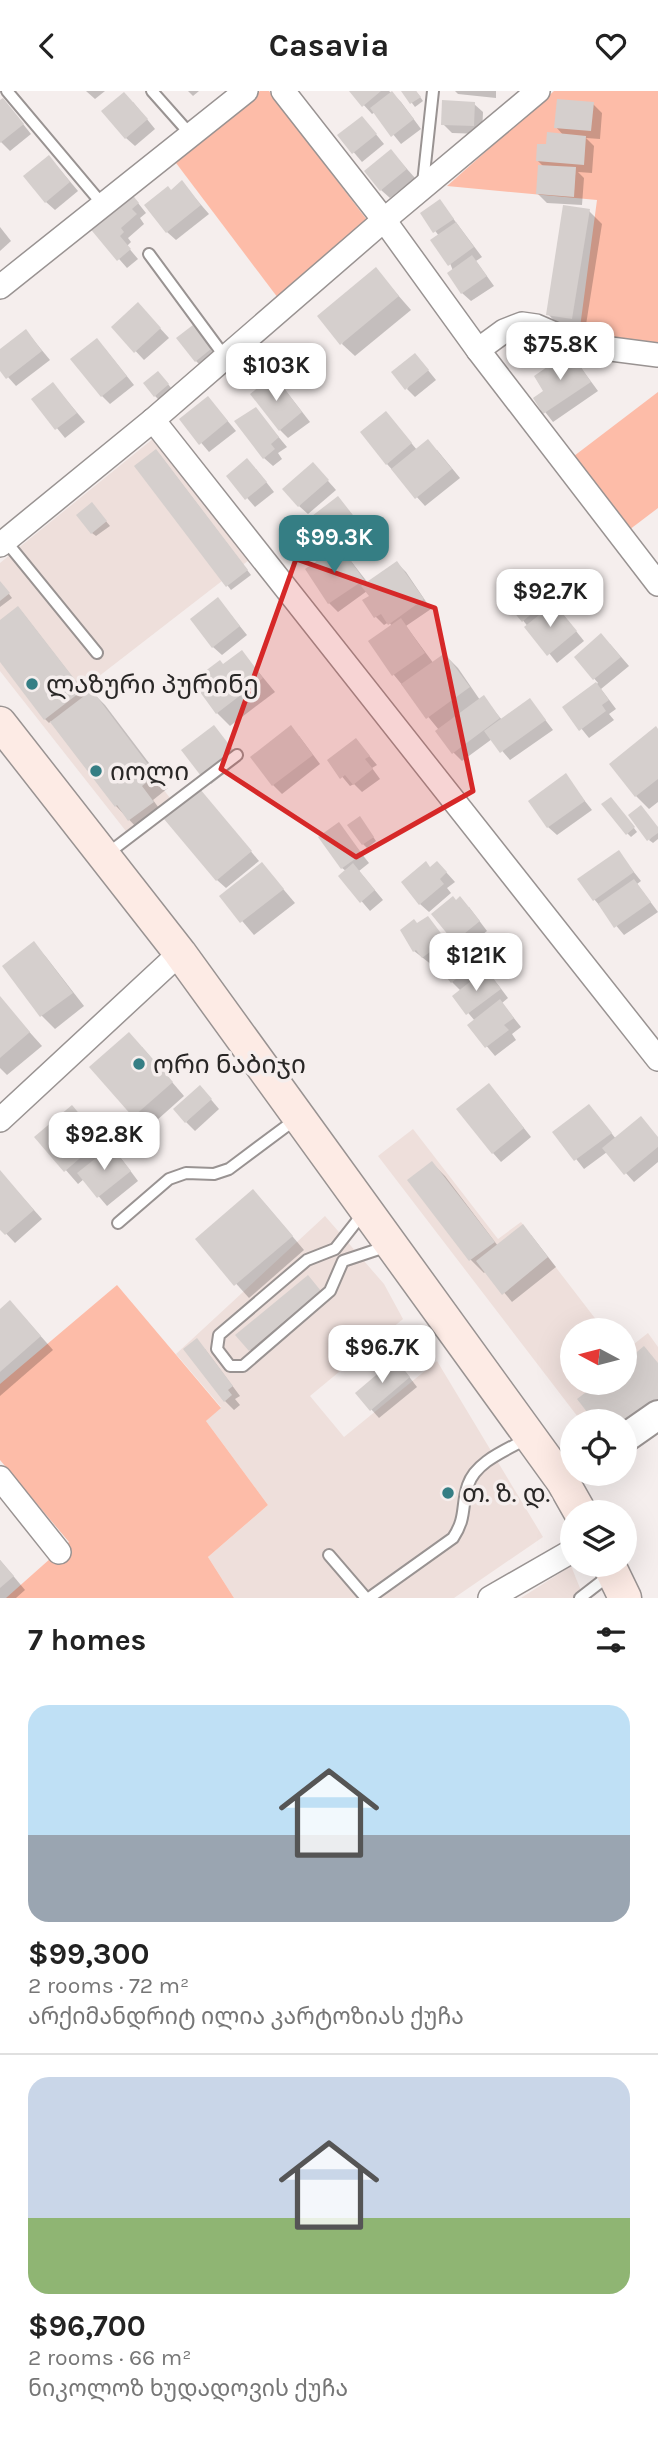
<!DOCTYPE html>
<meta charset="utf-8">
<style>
body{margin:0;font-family:Karla,"Noto Sans Georgian",sans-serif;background:#f2f2f2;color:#222;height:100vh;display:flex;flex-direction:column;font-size:26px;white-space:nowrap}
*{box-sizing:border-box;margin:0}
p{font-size:23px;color:#767676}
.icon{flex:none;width:38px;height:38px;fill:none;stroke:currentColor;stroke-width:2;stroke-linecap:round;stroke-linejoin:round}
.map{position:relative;height:1507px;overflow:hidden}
.drawer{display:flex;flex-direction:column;background:#fff;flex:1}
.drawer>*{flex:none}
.needle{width:46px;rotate:277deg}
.tools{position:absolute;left:560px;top:1227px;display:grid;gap:14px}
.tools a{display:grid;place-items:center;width:77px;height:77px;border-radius:50%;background:#fff;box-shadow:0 7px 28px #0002;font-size:35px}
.price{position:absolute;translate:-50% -60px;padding:0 16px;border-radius:14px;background:#fff;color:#222;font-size:23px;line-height:46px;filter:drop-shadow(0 2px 4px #0008)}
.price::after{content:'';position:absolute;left:50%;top:42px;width:21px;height:16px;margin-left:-10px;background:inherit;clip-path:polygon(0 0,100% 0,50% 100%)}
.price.active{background:#357e84;color:#fff}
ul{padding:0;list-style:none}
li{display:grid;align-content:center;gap:14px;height:371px;padding:0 28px}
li+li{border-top:2px solid #e0e0e0}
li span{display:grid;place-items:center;height:217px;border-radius:21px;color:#555}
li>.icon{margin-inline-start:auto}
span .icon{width:126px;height:126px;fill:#fffc;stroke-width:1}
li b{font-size:30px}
h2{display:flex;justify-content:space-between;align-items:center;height:84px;padding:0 28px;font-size:30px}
header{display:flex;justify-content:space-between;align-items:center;height:91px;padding:0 28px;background:#fff;font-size:32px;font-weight:700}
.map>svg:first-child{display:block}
</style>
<header><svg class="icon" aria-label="back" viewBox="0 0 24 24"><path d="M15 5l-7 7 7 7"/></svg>Casavia<svg class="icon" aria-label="heart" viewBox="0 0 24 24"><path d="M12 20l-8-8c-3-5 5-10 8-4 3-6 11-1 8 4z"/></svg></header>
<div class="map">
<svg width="658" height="1507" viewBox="0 0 658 1507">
<rect width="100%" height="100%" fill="#f5eeed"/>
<g fill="#eedfdb">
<polygon points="154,347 249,469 85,596 173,711 129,744 0,580 0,472"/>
<polygon points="413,1038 498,1148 521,1131 604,1239 572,1239 572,1292 625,1292 625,1260 648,1242 658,1256 658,1305 625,1330 581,1330 378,1065"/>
<polygon points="325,1125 384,1193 403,1228 310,1305 344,1346 437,1270 543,1446 454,1507 234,1507 208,1466 268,1414 206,1330 221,1316 176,1263"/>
<polygon points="571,1475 584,1507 521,1507"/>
</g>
<g fill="#fdbca8">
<polygon points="260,0 269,0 367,129 278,207 173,68"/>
<polygon points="554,0 658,0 658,252 579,244 597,109 447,95"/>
<polygon points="658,301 658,417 629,439 574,365"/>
<polygon points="117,1194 221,1317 206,1330 268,1414 208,1466 234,1507 6,1507 69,1451 0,1369 0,1293"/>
</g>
<g fill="#0003">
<polygon points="86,0 105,0 95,8"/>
<polygon points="188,0 199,0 193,5"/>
<polygon points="351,0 389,0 401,11 421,38 401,53 375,21 372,23"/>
<polygon points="403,0 416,0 423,10 415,16"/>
<polygon points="455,0 496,0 496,7 458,3"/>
<polygon points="133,11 155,38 135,55 126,47"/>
<polygon points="0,12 11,18 31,43 10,60 0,50"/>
<polygon points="474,13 483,21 482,43 452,42 443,33"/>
<polygon points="593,13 602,22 600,48 586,47 594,55 592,82 578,81 584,87 582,114 547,112 538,103 544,76 537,69 548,55 564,45 556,36"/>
<polygon points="370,36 384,53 362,71 340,45"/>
<polygon points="399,69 415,87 390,107 381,99"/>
<polygon points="57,75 78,100 55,119 46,111"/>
<polygon points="182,92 209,123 176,149 167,141 171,101"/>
<polygon points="440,110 482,166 476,170 494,195 471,210 462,202 439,145 422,122"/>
<polygon points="138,112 146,122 140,127 144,133 128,147 131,151 127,155 138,168 127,177 91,136"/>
<polygon points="589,120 602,133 585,240 561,237 548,223"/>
<polygon points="0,136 11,150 0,160"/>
<polygon points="376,179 411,219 355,265 342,253"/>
<polygon points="146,222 169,247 144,269 113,236"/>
<polygon points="193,236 218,268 205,279 196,270"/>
<polygon points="26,240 50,269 16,295 0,277 0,260"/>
<polygon points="105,258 134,294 110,313 102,305"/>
<polygon points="570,262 598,300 553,331 535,308 546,300"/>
<polygon points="423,273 436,289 415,306 407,298"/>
<polygon points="162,286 172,298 159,309 155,305"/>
<polygon points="53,293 85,331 65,347 34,309"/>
<polygon points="282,295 310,331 288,347 280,339"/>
<polygon points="216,316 236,340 209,361 181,328"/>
<polygon points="256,319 287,356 278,362 282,368 273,375 264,367"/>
<polygon points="394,331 417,359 437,359 460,387 425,415 387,373"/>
<polygon points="160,364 251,484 231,499 137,375"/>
<polygon points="256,378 274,401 255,416 228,385"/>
<polygon points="321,382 336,399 308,423 299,415"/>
<polygon points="338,407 364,438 340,456 368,492 397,472 406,481 431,518 406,535 434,573 445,564 458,577 480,609 483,606 502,629 530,609 553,639 510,669 492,648 462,670 453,661 439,639 394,584 392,535 389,531 384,534 376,526 371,506 367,500 338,521 329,512 327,465 319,457"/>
<polygon points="96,418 110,435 96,445 92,442"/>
<polygon points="536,490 584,550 557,572 502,503"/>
<polygon points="0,491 12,507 0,516"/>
<polygon points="218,508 247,544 222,564 213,556"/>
<polygon points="22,521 87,605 92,601 105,614 168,697 153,709 161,720 138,738 116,715 51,630 49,632 45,628 0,568 0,531"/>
<polygon points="610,553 629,575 601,598 616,618 609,623 614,629 589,647 564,616 598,592 576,566"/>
<polygon points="242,561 275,601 230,635 217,622"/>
<polygon points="214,636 241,670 211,693 202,684"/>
<polygon points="658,640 658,711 649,718 636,705"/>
<polygon points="299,645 320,673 282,703 273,694"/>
<polygon points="356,649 377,674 372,677 380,688 362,701 354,693 350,695 329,670"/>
<polygon points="565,685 592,719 557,744 548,736"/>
<polygon points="208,709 259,770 226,797 217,789"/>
<polygon points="615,712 637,741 631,746 627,742"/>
<polygon points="363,731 376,750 367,757 363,753"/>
<polygon points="338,733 369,772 359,780 383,809 370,820 340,785 346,780 342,777"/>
<polygon points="658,737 658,748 653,752 649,749"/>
<polygon points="618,761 641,790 637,793 658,821 624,844 594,808"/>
<polygon points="262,773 295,812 254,844 221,805"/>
<polygon points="431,778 446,781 455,791 447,797 451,802 429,821 420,813"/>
<polygon points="469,816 487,840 469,854 484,863 493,874 481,884 486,889 491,886 499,895 508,907 502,912 521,936 512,943 516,949 495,965 469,934 475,930 454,905 461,900 452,891 445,864 432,874 414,860 418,834 428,827 455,860 461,856 455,850"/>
<polygon points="34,853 46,866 84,915 55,938 42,925 4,875"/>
<polygon points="0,908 42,955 7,984 0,977"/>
<polygon points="142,956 184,1005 147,1038 134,1025"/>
<polygon points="497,1003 531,1046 501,1071 493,1062"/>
<polygon points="208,1005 219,1018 195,1040 186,1031"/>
<polygon points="597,1024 616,1048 658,1047 658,1071 634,1091 607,1061 584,1078 555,1041"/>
<polygon points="84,1029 109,1059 111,1057 120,1066 138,1090 107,1115 84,1088 78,1093 37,1046"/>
<polygon points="432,1072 445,1085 498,1155 531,1144 556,1176 512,1211 486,1180 484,1182 471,1169 409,1089"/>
<polygon points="0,1081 42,1128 15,1152 0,1136"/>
<polygon points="266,1114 304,1159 249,1207 197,1149"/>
<polygon points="308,1186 324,1205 254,1263 238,1244"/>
<polygon points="0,1221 23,1225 53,1259 0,1305"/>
<polygon points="186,1258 205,1258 240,1305 235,1308 240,1314 234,1319 225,1310"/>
<polygon points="404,1279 417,1296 379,1327 371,1318"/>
<polygon points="0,1469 25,1499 16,1507 0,1507"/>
</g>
<g fill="#d5cfcd">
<polygon points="349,0 381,0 362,16"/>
<polygon points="392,0 414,28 391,46 370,17"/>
<polygon points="401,0 416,0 421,6 410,13"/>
<polygon points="124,1 148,28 125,48 101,20"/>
<polygon points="3,7 24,33 0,52 0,9"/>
<polygon points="557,8 594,11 591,40 554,37"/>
<polygon points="442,9 475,11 474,35 441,34"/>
<polygon points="362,25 377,43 352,63 337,44"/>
<polygon points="547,41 586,45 584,74 536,70 537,53 546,53"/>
<polygon points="391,58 407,78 380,100 364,80"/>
<polygon points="49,64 70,91 45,112 23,85"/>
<polygon points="538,74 576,76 574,106 536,103"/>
<polygon points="182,89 201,114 166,142 144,114 168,95 171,99"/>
<polygon points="130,101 139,112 132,118 137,123 121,137 124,141 120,145 131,158 117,170 88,135"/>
<polygon points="440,108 454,128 433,142 420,122"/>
<polygon points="563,114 590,118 572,228 546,224"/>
<polygon points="456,131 474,156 448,175 430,149"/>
<polygon points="472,164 487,185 461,203 447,182"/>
<polygon points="376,176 399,205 340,254 317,225"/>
<polygon points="138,211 161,237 134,262 111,236"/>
<polygon points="193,234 211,258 195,271 176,247"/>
<polygon points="26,238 42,260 6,288 0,280 0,258"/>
<polygon points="97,247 127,285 101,306 70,268"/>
<polygon points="570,260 591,291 543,323 533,307 543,300 534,285"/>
<polygon points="415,262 429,279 405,299 391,281"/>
<polygon points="158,280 169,293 154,306 143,292"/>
<polygon points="274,284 302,321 279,340 250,303"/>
<polygon points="53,291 77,322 55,339 31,308"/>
<polygon points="208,305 228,330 199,354 179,328"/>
<polygon points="256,316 279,346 271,353 275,358 263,368 234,330"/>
<polygon points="386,320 412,352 386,374 360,341"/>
<polygon points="428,348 452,378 415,408 391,378"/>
<polygon points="156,358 248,479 226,496 134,375"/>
<polygon points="247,367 267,391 245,409 226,385"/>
<polygon points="313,371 329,389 298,416 282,398"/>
<polygon points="338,405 356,428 318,459 299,435"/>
<polygon points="92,411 107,430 91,443 76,424"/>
<polygon points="340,454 364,489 328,513 305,478"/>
<polygon points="397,470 424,508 388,534 381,523 374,527 362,509 369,505 361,495"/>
<polygon points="528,480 550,507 522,531 499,503"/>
<polygon points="0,490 10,502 0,510"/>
<polygon points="218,506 240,535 212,557 190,528"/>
<polygon points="554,512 577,540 547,565 524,536"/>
<polygon points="18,515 83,599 44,629 0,571 0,529"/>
<polygon points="401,527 425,562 392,585 368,550"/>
<polygon points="601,542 621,566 593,589 574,566"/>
<polygon points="242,559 263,587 216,623 192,590 220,569 223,573"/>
<polygon points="445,562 470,596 426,628 401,593"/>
<polygon points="596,591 609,609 602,614 606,620 579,640 562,616"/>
<polygon points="92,599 156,684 142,695 154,711 128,730 117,714 115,716 50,631"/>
<polygon points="484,604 500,627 452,663 435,640"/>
<polygon points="530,607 546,629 500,662 484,640"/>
<polygon points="214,634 234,660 201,685 181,659"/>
<polygon points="291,634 313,664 272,695 250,666"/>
<polygon points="656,635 658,638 658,688 635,706 609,673"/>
<polygon points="356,647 370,665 365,668 373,678 353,694 345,684 340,688 327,669"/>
<polygon points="566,682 585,710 547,737 528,710"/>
<polygon points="200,698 252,760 216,790 164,728"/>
<polygon points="611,706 635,736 626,744 601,713"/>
<polygon points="641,714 658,736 658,742 647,750 628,724"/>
<polygon points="360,725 374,746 362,754 347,734"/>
<polygon points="339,731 362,763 341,778 318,746"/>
<polygon points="619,759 634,781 593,810 577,788"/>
<polygon points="426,770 430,776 437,770 447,781 440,788 444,793 419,814 401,791"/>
<polygon points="262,771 284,798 240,832 219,805"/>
<polygon points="353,772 375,799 360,812 338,785"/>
<polygon points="634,788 651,811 614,837 598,813"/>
<polygon points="453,805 456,809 460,805 480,830 454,851 431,823"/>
<polygon points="428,825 446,849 422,867 416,859 413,861 400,839 414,828 417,832"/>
<polygon points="466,849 471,855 476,852 486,864 451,892 436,873"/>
<polygon points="34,850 73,902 40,926 2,875"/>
<polygon points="481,882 486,888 491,884 501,898 466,924 452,905"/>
<polygon points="0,905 30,941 0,967"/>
<polygon points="500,908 514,927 504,934 509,939 485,957 467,934"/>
<polygon points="129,941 173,991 133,1026 89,976"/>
<polygon points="489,992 524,1037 492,1063 456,1018"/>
<polygon points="200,994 212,1008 185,1032 173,1018"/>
<polygon points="589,1013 612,1042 574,1070 552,1041"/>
<polygon points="72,1014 101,1049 64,1081 34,1046"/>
<polygon points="641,1025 658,1046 658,1056 624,1084 602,1057"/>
<polygon points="111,1055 131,1080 97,1107 77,1082"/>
<polygon points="432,1070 495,1151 469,1170 407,1089"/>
<polygon points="0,1079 34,1119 5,1144 0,1139"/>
<polygon points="253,1098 293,1145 234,1195 195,1148"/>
<polygon points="523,1133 548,1166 502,1204 476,1170"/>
<polygon points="308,1184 321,1200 249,1260 235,1244"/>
<polygon points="10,1209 41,1245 0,1281 0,1218"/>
<polygon points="197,1247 233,1295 228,1299 232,1304 224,1311 183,1258"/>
<polygon points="644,1255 658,1272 658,1309 625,1335 625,1330 594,1330 577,1308 598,1292 625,1292 625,1271"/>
<polygon points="395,1268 410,1286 370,1320 355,1302"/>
<polygon points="0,1469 14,1485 0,1497"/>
</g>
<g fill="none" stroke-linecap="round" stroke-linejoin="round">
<defs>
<g id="service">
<polyline points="7,0 103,114"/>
<polyline points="152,0 191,44"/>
<polyline points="423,92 433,0"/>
<polyline points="149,163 225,266"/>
<polyline points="4,448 97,562"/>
<polyline points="107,763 237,664"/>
<polyline points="364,1121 335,1158 307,1169 219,1244 217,1258 230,1275 243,1275 330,1200 343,1170 388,1155"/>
<polyline points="118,1132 169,1088 186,1082 214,1083 229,1078 296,1028"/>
<polyline points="329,1464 366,1507"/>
<path d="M 369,1507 L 453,1447 C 467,1426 461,1414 468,1394 C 476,1370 507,1359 528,1347"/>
<polyline points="580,1507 611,1483"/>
</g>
<g id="minor">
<polyline points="283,0 384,129 478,259 658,493"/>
<polyline points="0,196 246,0"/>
<polyline points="478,259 504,240 522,233 536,235 580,254 658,264"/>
<polyline points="153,329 658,968"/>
<polyline points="0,454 153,329 384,129 538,0"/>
<polyline points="0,1029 180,862"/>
<polyline points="0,1387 59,1461"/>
<polyline points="490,1507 572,1460"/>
</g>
<polyline id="tertiary" points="625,1347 658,1324"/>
<g id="secondary">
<polyline points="0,632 180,862 563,1391 580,1421"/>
<polyline points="609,1474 625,1507"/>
</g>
</defs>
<use href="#service" stroke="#999392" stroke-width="14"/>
<use href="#minor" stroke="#999392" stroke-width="26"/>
<use href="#tertiary" stroke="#999392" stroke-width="32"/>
<use href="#secondary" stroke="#999392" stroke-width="35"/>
<use href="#service" stroke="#fff" stroke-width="10"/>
<use href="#minor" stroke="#fff" stroke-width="23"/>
<use href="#tertiary" stroke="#fff" stroke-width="28"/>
<use href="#secondary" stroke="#fdebe5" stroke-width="32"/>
</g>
<path fill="#d62828" fill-opacity="0.2" stroke="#d62828" stroke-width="5" stroke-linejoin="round" d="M 296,468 L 435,517 L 473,700 L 356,766 L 221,678 Z"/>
<g fill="#357e84" stroke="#f5eeed" stroke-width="2.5">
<circle cx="32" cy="593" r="7"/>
<circle cx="96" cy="680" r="7"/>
<circle cx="139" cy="973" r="7"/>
<circle cx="448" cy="1402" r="7"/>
</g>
<g text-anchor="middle" stroke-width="7" stroke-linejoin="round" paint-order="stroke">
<g font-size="26" fill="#292726" stroke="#f5eeed" text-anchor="start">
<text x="46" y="602">ლაზური პურინე</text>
<text x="110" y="689">იოლი</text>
<text x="153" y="982">ორი ნაბიჯი</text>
<text x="462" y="1411">თ. ზ. დ.</text>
</g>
</g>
</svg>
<div class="tools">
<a><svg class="needle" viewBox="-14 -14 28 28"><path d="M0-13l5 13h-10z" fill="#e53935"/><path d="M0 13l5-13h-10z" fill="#767676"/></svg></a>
<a><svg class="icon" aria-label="locate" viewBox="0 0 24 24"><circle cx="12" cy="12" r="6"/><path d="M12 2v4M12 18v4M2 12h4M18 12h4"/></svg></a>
<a><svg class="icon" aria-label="layers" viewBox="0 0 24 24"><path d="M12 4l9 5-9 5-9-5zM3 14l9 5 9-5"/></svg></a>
</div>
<b class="price" style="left:560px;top:291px">$75.8K</b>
<b class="price" style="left:276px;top:312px">$103K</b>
<b class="price active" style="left:334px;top:484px">$99.3K</b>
<b class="price" style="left:550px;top:538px">$92.7K</b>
<b class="price" style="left:476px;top:902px">$121K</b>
<b class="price" style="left:104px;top:1081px">$92.8K</b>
<b class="price" style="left:382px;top:1294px">$96.7K</b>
</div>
<section class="drawer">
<h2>7 homes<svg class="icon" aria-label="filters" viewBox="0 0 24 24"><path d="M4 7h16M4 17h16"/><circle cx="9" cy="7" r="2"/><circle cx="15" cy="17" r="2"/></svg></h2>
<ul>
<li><span style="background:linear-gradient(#bfe0f5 60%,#9aa5b1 0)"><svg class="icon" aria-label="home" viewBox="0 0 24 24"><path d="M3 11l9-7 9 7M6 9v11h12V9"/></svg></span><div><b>$99,300</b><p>2 rooms · 72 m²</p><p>არქიმანდრიტ ილია კარტოზიას ქუჩა</p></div></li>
<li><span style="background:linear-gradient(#c9d6e8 65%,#8fb573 0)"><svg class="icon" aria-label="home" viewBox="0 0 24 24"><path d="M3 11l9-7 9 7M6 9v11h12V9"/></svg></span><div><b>$96,700</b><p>2 rooms · 66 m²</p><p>ნიკოლოზ ხუდადოვის ქუჩა</p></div></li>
</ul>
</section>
